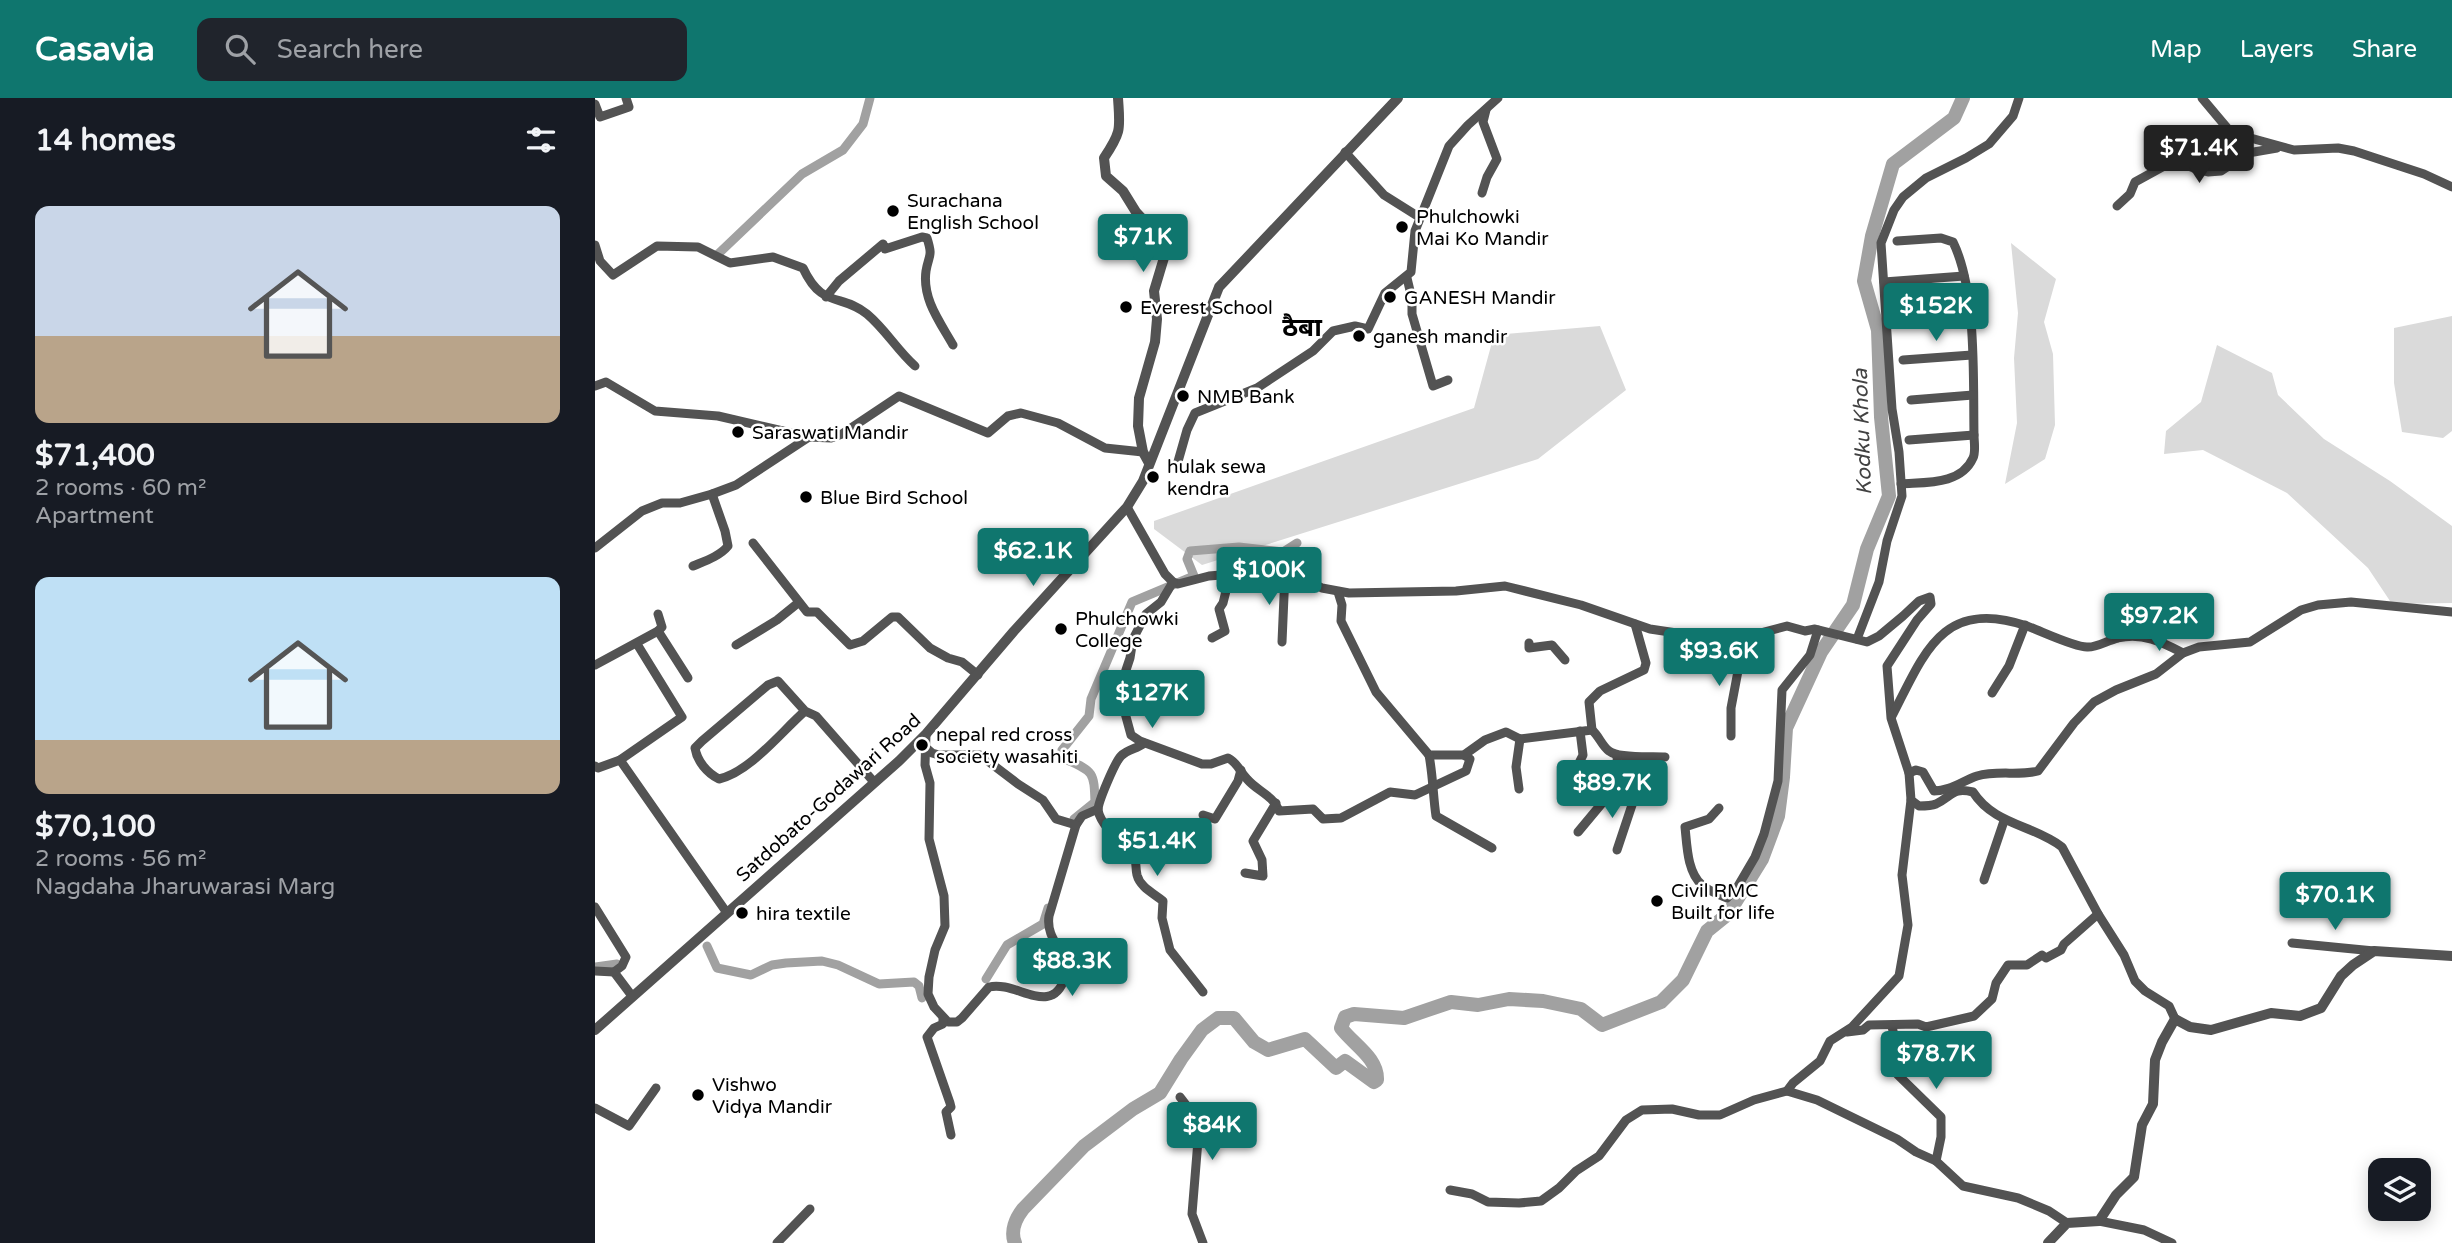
<!DOCTYPE html>
<meta charset="utf-8">
<style>
body{margin:0;font-family:"Varela Round","Noto Sans Devanagari",sans-serif;background:#20242c;color:#f1f3f6;height:100vh;display:flex;flex-direction:column;font-size:26px;white-space:nowrap}
*{box-sizing:border-box;margin:0}
p{font-size:23px;color:#9ea1a6}
.icon{flex:none;width:38px;height:38px;fill:none;stroke:currentColor;stroke-width:2;stroke-linecap:round;stroke-linejoin:round}
.map{position:relative;flex:1;overflow:hidden}
.drawer{display:flex;flex-direction:column;background:#171b24;width:595px}
.drawer>*{flex:none}
.tools{position:absolute;left:1773px;top:1060px;display:grid;gap:14px}
.tools a{display:grid;place-items:center;width:63px;height:63px;border-radius:14px;background:#171b24;box-shadow:0 4px 18px #0003;font-size:35px}
.price{position:absolute;translate:-50% -60px;padding:0 16px;border-radius:7px;background:#0f766e;color:#fff;font-size:23px;line-height:46px;filter:drop-shadow(0 2px 4px #0008)}
.price::after{content:'';position:absolute;left:50%;top:42px;width:21px;height:16px;margin-left:-10px;background:inherit;clip-path:polygon(0 0,100% 0,50% 100%)}
.price.active{background:#222;color:#fff}
ul{padding:0;list-style:none}
li{display:grid;align-content:center;gap:14px;height:371px;padding:0 35px}
li span{display:grid;place-items:center;height:217px;border-radius:14px;color:#555}
li>.icon{margin-inline-start:auto}
span .icon{width:126px;height:126px;fill:#fffc;stroke-width:1}
li b{font-size:30px}
h2{display:flex;justify-content:space-between;align-items:center;height:84px;padding:0 35px;font-size:30px}
header{display:flex;align-items:center;gap:42px;box-sizing:border-box;height:98px;padding:0 35px;background:#0f766e;color:#fff}
header strong{font-size:33px}
nav{display:flex;gap:38px;margin-inline-start:auto;font-size:24px}
.search{width:490px;height:63px;background:#20242c;display:flex;align-items:center;gap:18px;box-sizing:border-box;padding:0 24px;border-radius:14px;color:#9ea1a6;font-size:26px}
main{display:flex;flex:1;min-height:0}
.map>svg:first-child{display:block}
</style>
<header>
<strong>Casavia</strong>
<div class="search"><svg class="icon" aria-label="search" viewBox="0 0 24 24"><circle cx="10" cy="10" r="6"/><path d="M15 15l6 6"/></svg>Search here</div>
<nav><a>Map</a><a>Layers</a><a>Share</a></nav>
</header>
<main>
<section class="drawer">
<h2>14 homes<svg class="icon" aria-label="filters" viewBox="0 0 24 24"><path d="M4 7h16M4 17h16"/><circle cx="9" cy="7" r="2"/><circle cx="15" cy="17" r="2"/></svg></h2>
<ul>
<li><span style="background:linear-gradient(#c9d6e8 60%,#b9a48a 0)"><svg class="icon" aria-label="home" viewBox="0 0 24 24"><path d="M3 11l9-7 9 7M6 9v11h12V9"/></svg></span><div><b>$71,400</b><p>2 rooms · 60 m²</p><p>Apartment</p></div></li>
<li><span style="background:linear-gradient(#bfe0f5 75%,#b9a48a 0)"><svg class="icon" aria-label="home" viewBox="0 0 24 24"><path d="M3 11l9-7 9 7M6 9v11h12V9"/></svg></span><div><b>$70,100</b><p>2 rooms · 56 m²</p><p>Nagdaha Jharuwarasi Marg</p></div></li>
</ul>
</section>
<div class="map">
<svg width="1857" height="1145" viewBox="0 0 1857 1145">
<rect width="100%" height="100%" fill="#fff"/>
<g fill="#dadada">
<polygon points="1416,145 1461,181 1449,224 1458,256 1460,327 1450,361 1410,386 1422,325 1419,260 1423,215"/>
<polygon points="1857,218 1857,333 1848,340 1807,334 1799,285 1799,230"/>
<polygon points="1005,228 1031,292 943,361 607,467 559,431 559,423 879,310 899,237"/>
<polygon points="1622,247 1677,275 1683,297 1729,341 1795,383 1857,428 1857,505 1797,506 1773,470 1692,395 1608,352 1569,356 1571,333 1606,304"/>
</g>
<g fill="none" stroke-linecap="round" stroke-linejoin="round">
<g stroke="#a1a1a1" stroke-width="9">
<polyline points="121,158 207,76 248,52 268,26 275,0"/>
<path d="M 479,721 L 500,704 C 499,675 499,673 472,662 L 467,652 L 494,618 L 496,601 L 537,504 L 599,478 L 592,461 L 595,453 L 644,449 L 688,454 L 702,445"/>
<polyline points="112,848 122,870 156,877 177,867 191,865 227,863 243,867 284,886 319,884 324,888 327,900"/>
<polyline points="0,869 22,866"/>
<polyline points="391,881 412,847 448,826 453,810"/>
</g>
<path stroke="#a1a1a1" stroke-width="14" d="M 420,1145 C 415,1133 421,1120 428,1111 L 489,1048 L 538,1011 L 565,995 L 586,961 L 607,932 L 623,920 L 639,920 L 659,944 L 673,952 L 710,941 L 741,970 L 750,963 L 779,984 L 782,982 C 783,960 759,947 746,930 L 750,919 L 759,916 L 809,920 L 856,904 L 883,907 L 914,901 L 948,903 L 986,911 L 1007,927 L 1066,904 L 1088,882 L 1112,833 L 1133,816 L 1167,761 L 1183,718 L 1188,679 L 1191,630 L 1226,554 L 1258,507 L 1272,451 L 1294,398 L 1286,319 L 1283,232 L 1269,183 L 1277,138 L 1298,66 L 1359,20 L 1368,0"/>
<g stroke="#535353" stroke-width="9">
<polyline points="1607,0 1633,31 1641,36 1699,52 1743,50 1759,53 1829,76 1857,89"/>
<polyline points="0,6 5,19 34,9 31,0"/>
<polyline points="750,54 789,97 824,119"/>
<polyline points="887,95 892,79 902,61 888,24 891,12"/>
<polyline points="1522,108 1535,96 1540,84 1580,62 1601,71 1613,74 1626,73 1653,55 1682,50"/>
<path d="M 1302,143 L 1346,140 L 1358,144 C 1382,193 1378,282 1379,337 C 1379,344 1381,354 1378,360 C 1366,387 1331,384 1306,386"/>
<path d="M 0,147 L 5,163 L 18,177 L 62,148 L 103,149 L 135,165 L 178,159 L 208,170 C 227,211 246,195 272,216 C 291,232 302,252 320,268"/>
<polyline points="812,180 817,201 817,216 838,288 853,282"/>
<polyline points="1289,184 1369,178"/>
<path d="M 231,199 L 244,183 L 288,146 L 290,151 L 327,139 L 332,140 C 338,159 334,156 331,173 C 327,201 345,224 358,247"/>
<polyline points="1311,222 1375,215"/>
<polyline points="1308,262 1377,257"/>
<polyline points="0,288 11,284 60,313 123,318 214,339"/>
<polyline points="1316,302 1378,297"/>
<polyline points="1314,342 1379,337"/>
<polyline points="582,367 592,332 600,315 662,290 718,253 738,233 760,228 773,231 790,195 816,174 820,133 854,48 873,27 903,0"/>
<path d="M 532,409 L 570,476 L 578,484 L 583,486 L 614,478 L 638,476 L 690,475 L 703,478 L 727,490 L 754,495 L 861,493 L 910,488 L 986,507 L 1055,531 L 1135,543 L 1192,528 L 1210,533 L 1220,531 L 1272,544 L 1284,538 L 1308,518 L 1324,503 L 1335,499 L 1336,506 L 1322,522 L 1292,568 L 1296,620 L 1314,675 L 1316,702 L 1324,708 C 1329,708 1336,708 1341,706 C 1358,698 1357,689 1378,694 C 1399,727 1439,727 1467,749 L 1503,816 L 1529,857 L 1540,883 L 1550,893 L 1574,908 L 1580,921"/>
<polyline points="158,445 212,514 222,514 255,547 268,543 297,519 303,519 335,550 353,560 367,564 383,577"/>
<polyline points="0,450 47,413 67,405 85,405 117,396 141,387 214,339 236,340 247,336 304,298 393,335 413,318 426,315 463,325 510,350 548,354"/>
<path d="M 98,468 C 110,463 125,458 133,448 L 130,433 L 117,396"/>
<path d="M 578,484 L 566,504 L 551,516 L 538,541 L 535,560 L 528,581 L 527,604 L 536,637 L 545,643 L 607,666 L 616,666 L 633,660 C 643,665 644,673 652,681 C 662,693 678,697 684,713 L 718,711 L 728,721 L 746,720 L 795,694 L 820,697 L 871,673 L 875,661 L 869,657"/>
<polyline points="743,494 747,507 746,523 781,594 834,657 869,657 890,642 911,634 925,641 997,632 994,604 1005,593 1049,572 1051,565 1040,526"/>
<polyline points="63,533 93,580"/>
<polyline points="617,540 630,533 624,511 628,505 635,477"/>
<polyline points="1262,541 1284,484 1292,443 1307,398 1304,354 1297,311 1286,145 1299,112 1308,99 1331,80 1371,60 1394,46 1418,18 1424,0"/>
<polyline points="1119,542 1128,554 1140,564 1143,573 1136,610 1136,638"/>
<polyline points="687,544 690,475"/>
<polyline points="934,545 934,550 957,547 970,562"/>
<polyline points="141,547 182,522 203,505"/>
<polyline points="0,567 63,533 67,529 63,516"/>
<polyline points="1397,595 1414,568 1430,527"/>
<path d="M 210,613 C 186,634 155,674 124,681 C 112,675 102,663 100,650 L 107,643 L 173,587 L 183,583 L 210,613 L 221,618 L 279,684"/>
<path d="M 1297,618 C 1329,556 1347,499 1432,528 C 1446,533 1479,549 1492,549 C 1501,550 1513,542 1523,540 C 1547,534 1567,544 1588,555"/>
<path d="M 997,632 C 1004,638 1007,648 1014,653 C 1024,661 1056,658 1070,659"/>
<path d="M 331,636 L 330,667 L 335,685 L 334,741 L 349,798 L 350,828 L 340,852 L 334,879 L 333,896 L 339,909 L 353,924 L 362,924 L 367,920 L 394,889 C 421,882 457,921 470,879 C 477,855 450,845 454,818 L 481,727 L 487,718 L 503,711"/>
<path d="M 549,645 C 542,651 533,651 526,658 C 520,664 503,704 503,712 C 504,718 509,726 513,731 C 519,740 532,741 537,750 C 542,759 540,768 542,777 C 545,789 558,795 568,803 L 567,820 L 575,852 L 608,894"/>
<polyline points="330,649 337,655 344,657 385,657 423,686 448,702 461,721 481,727"/>
<path d="M 834,657 C 838,678 838,698 841,718 L 897,750"/>
<polyline points="25,662 132,815"/>
<polyline points="0,668 3,670 25,662 87,619 42,546"/>
<polyline points="981,671 988,657 985,633"/>
<path d="M 1314,675 L 1321,672 L 1328,674 L 1339,693 C 1355,693 1367,683 1382,678 C 1402,672 1424,678 1443,673 L 1479,625 L 1499,604 L 1521,592 L 1561,576 L 1588,555 L 1604,549 L 1655,544 L 1706,512 L 1723,507 L 1756,504 L 1857,514"/>
<polyline points="924,691 921,669 925,641"/>
<polyline points="1018,692 1023,697 1036,701 1038,704 1022,752"/>
<path d="M 1124,710 L 1114,721 L 1090,729 C 1092,747 1092,774 1107,787 C 1113,793 1124,796 1132,800 L 1143,788 L 1160,759 L 1169,736 L 1183,683 L 1187,592 L 1215,557 L 1223,532"/>
<polyline points="608,717 620,721 643,683 646,672"/>
<polyline points="983,734 1018,692 1023,681 1022,657"/>
<polyline points="650,775 668,778 667,762 658,743 681,705"/>
<polyline points="1389,782 1409,723"/>
<polyline points="0,809 31,859 27,868 19,874 37,898"/>
<polyline points="1697,845 1779,853"/>
<polyline points="0,873 19,874"/>
<polyline points="348,921 348,926 339,930 332,939 355,1005 356,1009 351,1014 356,1037"/>
<polyline points="1297,928 1300,943 1306,952 1303,977 1346,1019 1346,1039 1341,1063"/>
<polyline points="1252,934 1268,932 1274,927 1323,926 1331,929 1379,918 1397,901 1401,885 1413,867 1432,867 1447,857 1451,860 1466,852 1469,846 1503,816"/>
<polyline points="1192,993 1198,985 1225,963 1235,943 1257,929 1304,878 1313,827 1307,777 1316,702"/>
<polyline points="585,999 598,1016 604,1030 597,1116 608,1145"/>
<polyline points="0,1010 34,1028 61,990"/>
<polyline points="855,1092 877,1096 893,1104 924,1105 946,1103 964,1090 981,1073 1004,1058 1031,1022 1047,1012 1077,1011 1104,1017 1125,1017 1159,1002 1192,993 1222,1002 1302,1041 1321,1054 1341,1063 1368,1088 1423,1100 1454,1113 1472,1125"/>
<polyline points="1504,1123 1549,1132 1577,1145"/>
<polyline points="182,1145 215,1111"/>
</g>
<g stroke="#535353" stroke-width="10">
<path d="M 523,0 C 525,31 527,33 509,60 L 511,78 L 528,93 L 541,114 L 566,141 L 571,153 L 559,193 L 562,221 L 560,244 L 544,300 L 543,328 L 548,354 L 554,365"/>
<polyline points="0,932 304,663 331,636 419,533 532,409 548,383 624,189 803,0"/>
<polyline points="1453,1145 1472,1125 1504,1123 1521,1097 1539,1079 1547,1027 1558,1006 1560,962 1567,944 1580,921 1595,929 1616,932 1676,915 1705,918 1726,910 1746,878 1758,867 1779,853 1857,858"/>
</g>
</g>
<g fill="#000" stroke="#fff" stroke-width="2.5">
<circle cx="298" cy="113" r="7"/>
<circle cx="807" cy="129" r="7"/>
<circle cx="795" cy="199" r="7"/>
<circle cx="531" cy="209" r="7"/>
<circle cx="764" cy="238" r="7"/>
<circle cx="588" cy="298" r="7"/>
<circle cx="143" cy="334" r="7"/>
<circle cx="558" cy="379" r="7"/>
<circle cx="211" cy="399" r="7"/>
<circle cx="466" cy="531" r="7"/>
<circle cx="327" cy="647" r="7"/>
<circle cx="1062" cy="803" r="7"/>
<circle cx="147" cy="815" r="7"/>
<circle cx="103" cy="997" r="7"/>
</g>
<g text-anchor="middle" stroke-width="5" stroke-linejoin="round" paint-order="stroke">
<g font-size="19" fill="#000" stroke="#fff" text-anchor="start">
<text x="312" y="109">Surachana<tspan x="312" dy="22">English School</tspan></text>
<text x="821" y="125">Phulchowki<tspan x="821" dy="22">Mai Ko Mandir</tspan></text>
<text x="809" y="206">GANESH Mandir</text>
<text x="545" y="216">Everest School</text>
<text x="778" y="245">ganesh mandir</text>
<text x="602" y="305">NMB Bank</text>
<text x="157" y="341">Saraswati Mandir</text>
<text x="572" y="375">hulak sewa<tspan x="572" dy="22">kendra</tspan></text>
<text x="225" y="406">Blue Bird School</text>
<text x="480" y="527">Phulchowki<tspan x="480" dy="22">College</tspan></text>
<text x="341" y="643">nepal red cross<tspan x="341" dy="22">society wasahiti</tspan></text>
<text x="1076" y="799">Civil RMC<tspan x="1076" dy="22">Built for life</tspan></text>
<text x="161" y="822">hira textile</text>
<text x="117" y="993">Vishwo<tspan x="117" dy="22">Vidya Mandir</tspan></text>
</g>
<g font-size="19" fill="#000" stroke="#fff">
<text transform="translate(233 699) rotate(-42)" y="7">Satdobato-Godawari Road</text>
</g>
<g font-size="21" font-style="italic" fill="#424242" stroke="#fff">
<text transform="translate(1267 334) rotate(-92)" y="7">Kodku Khola</text>
</g>
<g font-size="26" font-weight="bold" fill="#000" stroke="#fff">
<text x="707" y="238">ठैबा</text>
</g>
</g>
</svg>
<div class="tools">
<a><svg class="icon" aria-label="layers" viewBox="0 0 24 24"><path d="M12 4l9 5-9 5-9-5zM3 14l9 5 9-5"/></svg></a>
</div>
<b class="price active" style="left:1604px;top:87px">$71.4K</b>
<b class="price" style="left:548px;top:176px">$71K</b>
<b class="price" style="left:1341px;top:245px">$152K</b>
<b class="price" style="left:438px;top:490px">$62.1K</b>
<b class="price" style="left:674px;top:509px">$100K</b>
<b class="price" style="left:1564px;top:555px">$97.2K</b>
<b class="price" style="left:1124px;top:590px">$93.6K</b>
<b class="price" style="left:557px;top:632px">$127K</b>
<b class="price" style="left:1017px;top:722px">$89.7K</b>
<b class="price" style="left:562px;top:780px">$51.4K</b>
<b class="price" style="left:1740px;top:834px">$70.1K</b>
<b class="price" style="left:477px;top:900px">$88.3K</b>
<b class="price" style="left:1341px;top:993px">$78.7K</b>
<b class="price" style="left:617px;top:1064px">$84K</b>
</div>
</main>
